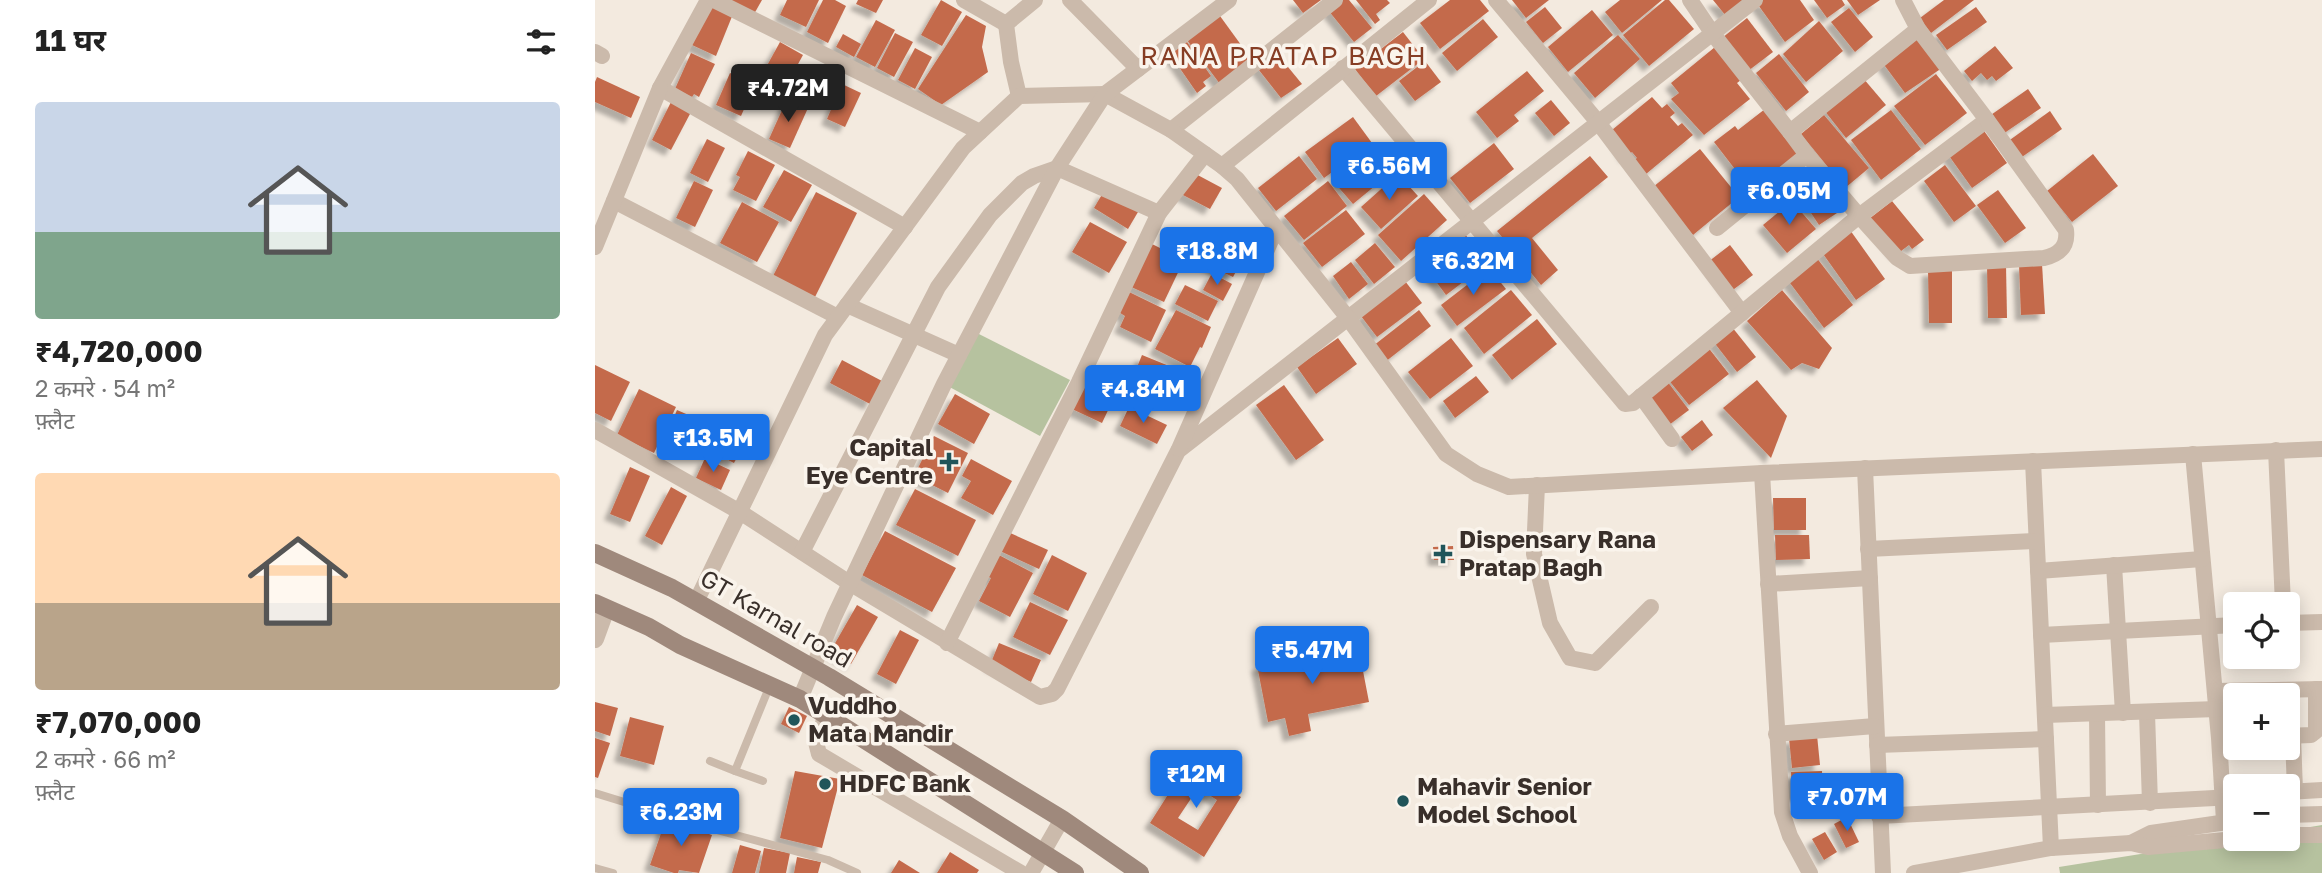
<!DOCTYPE html>
<html lang="hi">
<meta charset="utf-8">
<style>
body{margin:0;font-family:"Golos Text","Noto Sans Devanagari",sans-serif;background:#f2f2f2;color:#222;height:100vh;display:flex;flex-direction:column;font-size:26px;white-space:nowrap}
*{box-sizing:border-box;margin:0}
p{font-size:23px;color:#767676}
.icon{flex:none;width:38px;height:38px;fill:none;stroke:currentColor;stroke-width:2;stroke-linecap:round;stroke-linejoin:round}
.map{position:relative;flex:1;overflow:hidden}
.sheet{display:flex;flex-direction:column;background:#fff;width:595px}
.sheet>*{flex:none}
.tools{position:absolute;left:1628px;top:592px;display:grid;gap:14px}
.tools a{display:grid;place-items:center;width:77px;height:77px;border-radius:7px;background:#fff;box-shadow:0 4px 18px #0003;font-size:35px}
.price{position:absolute;translate:-50% -60px;padding:0 16px;border-radius:7px;background:#1a73e8;color:#fff;font-size:23px;line-height:46px;filter:drop-shadow(0 2px 4px #0008)}
.price::after{content:'';position:absolute;left:50%;top:42px;width:21px;height:16px;margin-left:-10px;background:inherit;clip-path:polygon(0 0,100% 0,50% 100%)}
.price.active{background:#222;color:#fff}
ul{padding:0;list-style:none}
li{display:grid;align-content:center;gap:14px;height:371px;padding:0 35px}
li span{display:grid;place-items:center;height:217px;border-radius:7px;color:#555}
li>.icon{margin-inline-start:auto}
span .icon{width:126px;height:126px;fill:#fffc;stroke-width:1}
li b{font-size:30px}
h2{display:flex;justify-content:space-between;align-items:center;height:84px;padding:0 35px;font-size:30px}
main{display:flex;flex:1;min-height:0}
.map>svg:first-child{display:block}
</style>
<main>
<section class="sheet">
<h2>11 घर<svg class="icon" aria-label="filters" viewBox="0 0 24 24"><path d="M4 7h16M4 17h16"/><circle cx="9" cy="7" r="2"/><circle cx="15" cy="17" r="2"/></svg></h2>
<ul>
<li><span style="background:linear-gradient(#c9d6e8 60%,#7fa58c 0)"><svg class="icon" aria-label="home" viewBox="0 0 24 24"><path d="M3 11l9-7 9 7M6 9v11h12V9"/></svg></span><div><b>₹4,720,000</b><p>2 कमरे · 54 m²</p><p>फ़्लैट</p></div></li>
<li><span style="background:linear-gradient(#ffd9b3 60%,#b9a48a 0)"><svg class="icon" aria-label="home" viewBox="0 0 24 24"><path d="M3 11l9-7 9 7M6 9v11h12V9"/></svg></span><div><b>₹7,070,000</b><p>2 कमरे · 66 m²</p><p>फ़्लैट</p></div></li>
</ul>
</section>
<div class="map">
<svg width="1727" height="873" viewBox="0 0 1727 873">
<defs>
<filter id="shadow"><feDropShadow dx="-6" dy="6" stdDeviation="2" flood-color="#0004"/></filter>
</defs>
<rect width="100%" height="100%" fill="#f3eadf"/>
<g fill="#b6c29f">
<polygon points="376,330 475,380 445,436 349,384"/>
<polygon points="1727,825 1727,873 1465,873 1464,867 1646,838 1692,838 1692,831"/>
</g>
<g fill="#c46a4c" fill-rule="evenodd" filter="url(#shadow)">
<polygon points="135,0 167,0 159,14"/>
<polygon points="192,0 224,0 211,27 185,15"/>
<polygon points="228,0 240,0 251,6 233,43 212,32"/>
<polygon points="263,0 288,0 281,13 261,4"/>
<polygon points="346,0 367,12 347,46 326,35"/>
<polygon points="698,0 726,0 708,13"/>
<polygon points="747,0 754,0 777,28 759,42 733,10"/>
<polygon points="761,0 792,0 795,3 781,14 785,20 780,24"/>
<polygon points="855,0 885,0 894,11 845,49 825,23"/>
<polygon points="917,0 954,0 931,18"/>
<polygon points="1025,0 1067,0 1027,33 1010,12"/>
<polygon points="1070,0 1074,0 1099,29 1054,66 1028,35"/>
<polygon points="1118,0 1151,0 1131,16"/>
<polygon points="1164,0 1205,0 1219,20 1190,42 1161,2"/>
<polygon points="1219,0 1247,0 1250,5 1232,18"/>
<polygon points="1252,0 1285,0 1263,15"/>
<polygon points="1349,0 1379,0 1336,33 1325,18"/>
<polygon points="117,4 138,14 121,56 97,45"/>
<polygon points="950,7 967,28 948,43 931,22"/>
<polygon points="1381,7 1392,22 1352,50 1341,35"/>
<polygon points="1254,8 1278,37 1260,52 1236,22"/>
<polygon points="997,10 1018,35 973,72 953,47"/>
<polygon points="371,15 391,26 387,47 393,72 346,105 323,89"/>
<polygon points="625,16 657,60 625,84 592,40"/>
<polygon points="1152,18 1178,52 1153,71 1127,38"/>
<polygon points="888,19 903,37 862,71 847,53"/>
<polygon points="281,20 300,30 280,67 261,57"/>
<polygon points="1224,21 1248,51 1211,82 1188,54"/>
<polygon points="808,32 829,59 781,96 760,69"/>
<polygon points="300,33 318,42 299,77 282,68"/>
<polygon points="248,34 266,44 259,57 241,47"/>
<polygon points="1023,35 1045,59 1000,98 979,73"/>
<polygon points="1324,36 1347,68 1310,93 1287,62"/>
<polygon points="185,42 208,55 186,95 163,82"/>
<polygon points="592,42 616,76 608,82 611,86 602,93 575,54"/>
<polygon points="1400,46 1418,68 1401,81 1397,76 1392,80 1386,73 1377,81 1369,71"/>
<polygon points="1120,47 1146,80 1142,83 1155,99 1109,135 1076,99 1084,93 1076,83"/>
<polygon points="320,48 337,57 320,89 303,80"/>
<polygon points="679,50 707,84 686,98 660,65"/>
<polygon points="96,53 120,64 104,97 99,94 97,97 80,89"/>
<polygon points="1184,54 1214,92 1191,111 1161,73"/>
<polygon points="830,61 846,82 820,101 804,81"/>
<polygon points="932,71 949,91 919,115 924,121 902,138 881,112"/>
<polygon points="135,73 160,84 146,116 121,105"/>
<polygon points="1341,74 1372,113 1330,145 1299,106"/>
<polygon points="2,77 45,97 36,118 0,102 0,82"/>
<polygon points="1268,78 1291,105 1251,138 1229,110"/>
<polygon points="247,84 266,93 250,127 232,119"/>
<polygon points="1433,89 1446,108 1405,136 1393,117"/>
<polygon points="1057,97 1067,108 1072,104 1080,113 1075,117 1083,126 1087,123 1098,135 1051,174 1039,160 1042,158 1037,152 1031,157 1017,130"/>
<polygon points="192,99 213,108 195,148 174,139"/>
<polygon points="956,100 975,123 959,136 940,113"/>
<polygon points="76,102 96,112 76,150 57,140"/>
<polygon points="1170,109 1206,157 1155,196 1143,179 1146,177 1119,142 1140,126 1143,130"/>
<polygon points="1296,110 1326,149 1286,180 1256,140"/>
<polygon points="1455,111 1467,129 1424,159 1412,142"/>
<polygon points="1229,115 1274,168 1250,188 1206,134"/>
<polygon points="758,117 777,143 729,178 710,152"/>
<polygon points="1387,128 1412,163 1377,188 1352,153"/>
<polygon points="112,139 130,148 113,182 95,173"/>
<polygon points="783,143 803,167 758,204 738,181"/>
<polygon points="899,143 919,169 875,203 855,178"/>
<polygon points="1105,149 1144,197 1098,235 1058,187"/>
<polygon points="153,151 180,165 161,201 138,190 145,177 141,175"/>
<polygon points="1498,154 1523,186 1477,222 1452,191"/>
<polygon points="704,156 722,179 681,211 663,188"/>
<polygon points="995,156 1013,177 937,238 963,270 946,285 902,231"/>
<polygon points="1350,165 1381,206 1359,222 1329,181"/>
<polygon points="189,170 217,185 196,222 168,207"/>
<polygon points="597,172 627,188 615,209 586,194"/>
<polygon points="803,174 823,196 786,229 766,207"/>
<polygon points="1221,175 1245,211 1224,225 1200,189"/>
<polygon points="99,181 118,190 100,227 81,218"/>
<polygon points="733,181 752,206 709,240 689,216"/>
<polygon points="1403,190 1431,228 1410,243 1382,205"/>
<polygon points="509,191 543,212 533,229 499,208"/>
<polygon points="221,192 262,213 220,297 178,276"/>
<polygon points="829,194 852,220 806,261 783,235"/>
<polygon points="1197,201 1221,229 1192,253 1168,225"/>
<polygon points="1297,201 1329,240 1317,249 1314,245 1302,254 1274,219"/>
<polygon points="147,202 184,222 162,262 125,243"/>
<polygon points="751,210 770,234 727,267 708,243"/>
<polygon points="495,222 532,242 514,273 477,252"/>
<polygon points="1255,230 1290,279 1261,300 1226,251"/>
<polygon points="869,233 893,263 851,295 828,264"/>
<polygon points="610,235 650,255 638,277 598,258"/>
<polygon points="553,242 589,260 569,302 532,285"/>
<polygon points="780,243 800,267 779,284 760,260"/>
<polygon points="1135,245 1158,275 1135,292 1113,262"/>
<polygon points="1221,257 1258,305 1229,328 1192,279"/>
<polygon points="756,262 773,284 754,299 738,276"/>
<polygon points="1447,264 1450,314 1426,315 1424,265"/>
<polygon points="1411,265 1412,318 1393,318 1392,266"/>
<polygon points="894,268 911,289 862,326 846,305"/>
<polygon points="1333,270 1357,270 1357,323 1334,323"/>
<polygon points="617,273 637,284 628,301 608,290"/>
<polygon points="810,281 827,303 782,337 766,316"/>
<polygon points="590,285 623,301 613,321 580,304"/>
<polygon points="916,290 937,315 889,354 869,328"/>
<polygon points="1187,290 1237,348 1224,369 1207,363 1196,370 1152,321"/>
<polygon points="532,291 571,310 556,342 525,327 530,316 522,311"/>
<polygon points="581,310 616,327 607,348 605,347 595,367 560,349"/>
<polygon points="824,310 836,326 790,362 778,346"/>
<polygon points="942,319 962,344 917,380 897,355"/>
<polygon points="1137,327 1161,357 1142,372 1118,341"/>
<polygon points="743,338 762,364 721,394 702,367"/>
<polygon points="856,338 878,366 835,399 813,372"/>
<polygon points="1112,346 1134,374 1094,405 1072,378"/>
<polygon points="547,355 589,372 580,395 538,377"/>
<polygon points="247,360 287,381 275,404 235,383"/>
<polygon points="0,365 35,382 16,421 0,413"/>
<polygon points="881,376 894,392 860,418 848,401"/>
<polygon points="1162,380 1192,416 1176,458 1128,408"/>
<polygon points="1072,381 1094,410 1074,425 1052,396"/>
<polygon points="488,384 500,390 497,396 516,404 507,423 477,409"/>
<polygon points="689,385 729,440 701,460 661,405"/>
<polygon points="44,389 81,407 59,453 22,435"/>
<polygon points="360,394 395,414 379,444 343,424"/>
<polygon points="534,407 572,425 562,444 525,426"/>
<polygon points="82,410 105,420 92,448 70,438"/>
<polygon points="1107,420 1118,435 1097,451 1086,437"/>
<polygon points="125,429 150,442 139,463 113,450"/>
<polygon points="339,436 373,453 353,493 319,476"/>
<polygon points="110,458 135,470 126,490 101,478"/>
<polygon points="376,459 417,481 398,515 366,498 376,481 367,476"/>
<polygon points="35,467 55,476 35,522 15,514"/>
<polygon points="76,487 92,496 67,545 50,536"/>
<polygon points="320,489 381,520 363,556 301,525"/>
<polygon points="1178,498 1211,498 1211,530 1179,530"/>
<polygon points="290,531 361,568 337,612 267,575"/>
<polygon points="413,532 453,550 444,569 405,551"/>
<polygon points="1180,535 1214,535 1215,559 1181,560"/>
<polygon points="858,546 859,560 839,560 838,547"/>
<polygon points="400,553 438,573 415,617 384,601 396,578 389,575"/>
<polygon points="457,555 492,573 473,611 438,594"/>
<polygon points="435,602 473,620 455,655 418,637"/>
<polygon points="262,605 283,617 256,664 235,652"/>
<polygon points="305,630 324,640 301,684 282,674"/>
<polygon points="404,643 446,660 436,682 395,665"/>
<polygon points="763,645 774,702 713,714 716,731 694,736 690,718 673,722 662,665"/>
<polygon points="0,702 23,708 15,736 0,731"/>
<polygon points="194,707 212,716 204,733 186,724"/>
<polygon points="35,717 69,726 59,765 25,756"/>
<polygon points="1222,735 1225,765 1197,768 1194,738"/>
<polygon points="0,738 15,743 3,778 0,777"/>
<path d="M 593,763 L 646,797 L 609,857 L 555,823 ZM 603,788 L 622,800 L 603,830 L 583,818 Z"/>
<polygon points="200,771 245,779 227,848 185,838"/>
<polygon points="1227,771 1228,795 1197,796 1196,772"/>
<polygon points="1252,817 1264,842 1251,848 1239,824"/>
<polygon points="71,819 117,835 104,873 84,870 83,873 79,873 55,865"/>
<polygon points="1230,832 1242,852 1229,860 1217,839"/>
<polygon points="145,845 166,851 160,873 137,873"/>
<polygon points="169,848 195,853 191,873 164,873"/>
<polygon points="355,852 384,870 382,873 342,873"/>
<polygon points="202,857 226,862 223,873 199,873"/>
<polygon points="304,860 325,873 296,873"/>
</g>
<g fill="none" stroke-linecap="round" stroke-linejoin="round">
<g stroke="#cbbaab" stroke-width="8">
<polyline points="115,761 140,771"/>
<polyline points="168,781 140,771 175,685"/>
<polyline points="0,793 107,826 233,860 262,873"/>
<polyline points="0,868 18,873"/>
</g>
<g stroke="#cbbaab" stroke-width="16">
<polyline points="113,0 65,88 310,227"/>
<polyline points="119,0 385,132"/>
<polyline points="369,0 411,24"/>
<polyline points="475,0 543,69"/>
<polyline points="901,0 1002,121 1147,313"/>
<polyline points="1095,0 1118,34 1195,132"/>
<polyline points="1308,0 1323,29 1392,120 1264,216 1212,155 1195,132 1323,29"/>
<polyline points="0,52 7,56"/>
<path d="M 748,68 L 1030,404 L 1038,403 L 1264,216 L 1302,258 L 1315,266 L 1449,258 C 1465,254 1473,246 1471,230 L 1392,120"/>
<polyline points="424,96 416,62 411,24 440,0"/>
<polyline points="576,130 740,0"/>
<polyline points="627,166 834,0"/>
<polyline points="19,201 243,317"/>
<polyline points="1122,228 1212,155"/>
<polyline points="0,247 65,88"/>
<polyline points="252,305 364,355"/>
<polyline points="1046,396 1077,439"/>
<polyline points="0,430 145,512 256,584 445,697 457,694 462,689 583,451 1160,0"/>
<polyline points="584,449 681,229"/>
<polyline points="1681,450 1688,604"/>
<polyline points="1598,454 1624,738 1629,821"/>
<polyline points="1438,461 1456,848"/>
<polyline points="1270,468 1288,873"/>
<polyline points="1167,473 1187,812 1195,836 1215,873"/>
<polyline points="942,485 939,554 955,623 975,658 1000,663 1056,607"/>
<polyline points="1273,549 1441,541"/>
<polyline points="207,552 343,287 395,215 427,183 439,176 462,168 564,213"/>
<polyline points="1519,565 1528,713"/>
<polyline points="1443,571 1607,559"/>
<polyline points="1173,584 1275,578"/>
<polyline points="101,602 230,335 368,148 424,96 510,94 576,130 627,166 642,179 753,318 851,454 882,474 914,487 1167,473 1727,449"/>
<polyline points="1692,623 1727,622"/>
<polyline points="1446,635 1640,625"/>
<polyline points="352,643 484,382 564,213 610,154"/>
<polyline points="1620,691 1727,689"/>
<polyline points="205,699 239,617 349,384 462,168 510,94 634,0"/>
<polyline points="1552,713 1555,803"/>
<polyline points="1502,714 1503,805"/>
<polyline points="231,715 221,742 224,754 426,873"/>
<polyline points="1450,715 1622,709"/>
<polyline points="1181,734 1280,726"/>
<polyline points="1692,736 1716,735 1721,731 1721,689"/>
<polyline points="1698,736 1700,791"/>
<polyline points="1282,745 1451,739"/>
<polyline points="1692,792 1727,790"/>
<polyline points="1692,815 1727,814"/>
<polyline points="1284,816 1638,797"/>
<polyline points="1692,835 1727,835"/>
<polyline points="1536,843 1556,833 1639,821"/>
<polyline points="436,873 467,819"/>
<polyline points="1319,873 1456,848 1536,843 1553,847 1652,838"/>
</g>
<polyline stroke="#cbbaab" stroke-width="18" points="0,639 11,609"/>
<g stroke="#9f897c" stroke-width="18">
<polyline points="0,553 77,588 234,677 467,819 545,873"/>
<polyline points="0,603 54,627 85,645 205,699 480,873"/>
</g>
</g>
<g fill="#20555a" stroke="#faf4ec" stroke-width="2.5">
<path d="M350.5 451.5h7v7h7v7h-7v7h-7v-7h-7v-7h7z"/>
<path d="M844.5 543.5h7v7h7v7h-7v7h-7v-7h-7v-7h7z"/>
<circle cx="199" cy="720" r="7"/>
<circle cx="230" cy="784" r="7"/>
<circle cx="808" cy="801" r="7"/>
</g>
<g text-anchor="middle" stroke-width="7" stroke-linejoin="round" paint-order="stroke">
<g font-size="24" font-weight="bold" fill="#392f2a" stroke="#faf4ec" text-anchor="start">
<text x="338" y="456" text-anchor="end">Capital<tspan x="338" dy="28">Eye Centre</tspan></text>
<text x="864" y="548">Dispensary Rana<tspan x="864" dy="28">Pratap Bagh</tspan></text>
<text x="213" y="714">Vuddho<tspan x="213" dy="28">Mata Mandir</tspan></text>
<text x="244" y="792">HDFC Bank</text>
<text x="822" y="795">Mahavir Senior<tspan x="822" dy="28">Model School</tspan></text>
</g>
<g font-size="24" fill="#392f2a" stroke="#faf4ec">
<text transform="translate(181 619) rotate(30)" y="8">GT Karnal road</text>
</g>
<g font-size="26" letter-spacing="2" fill="#863d24" stroke="#faf4ec">
<text x="689" y="65">RANA PRATAP BAGH</text>
</g>
</g>
</svg>
<div class="tools">
<a><svg class="icon" aria-label="locate" viewBox="0 0 24 24"><circle cx="12" cy="12" r="6"/><path d="M12 2v4M12 18v4M2 12h4M18 12h4"/></svg></a>
<a>+</a>
<a>−</a>
</div>
<b class="price active" style="left:193px;top:124px">₹4.72M</b>
<b class="price" style="left:794px;top:202px">₹6.56M</b>
<b class="price" style="left:1194px;top:227px">₹6.05M</b>
<b class="price" style="left:622px;top:287px">₹18.8M</b>
<b class="price" style="left:878px;top:297px">₹6.32M</b>
<b class="price" style="left:548px;top:425px">₹4.84M</b>
<b class="price" style="left:118px;top:474px">₹13.5M</b>
<b class="price" style="left:717px;top:686px">₹5.47M</b>
<b class="price" style="left:601px;top:810px">₹12M</b>
<b class="price" style="left:1252px;top:833px">₹7.07M</b>
<b class="price" style="left:86px;top:848px">₹6.23M</b>
</div>
</main>
